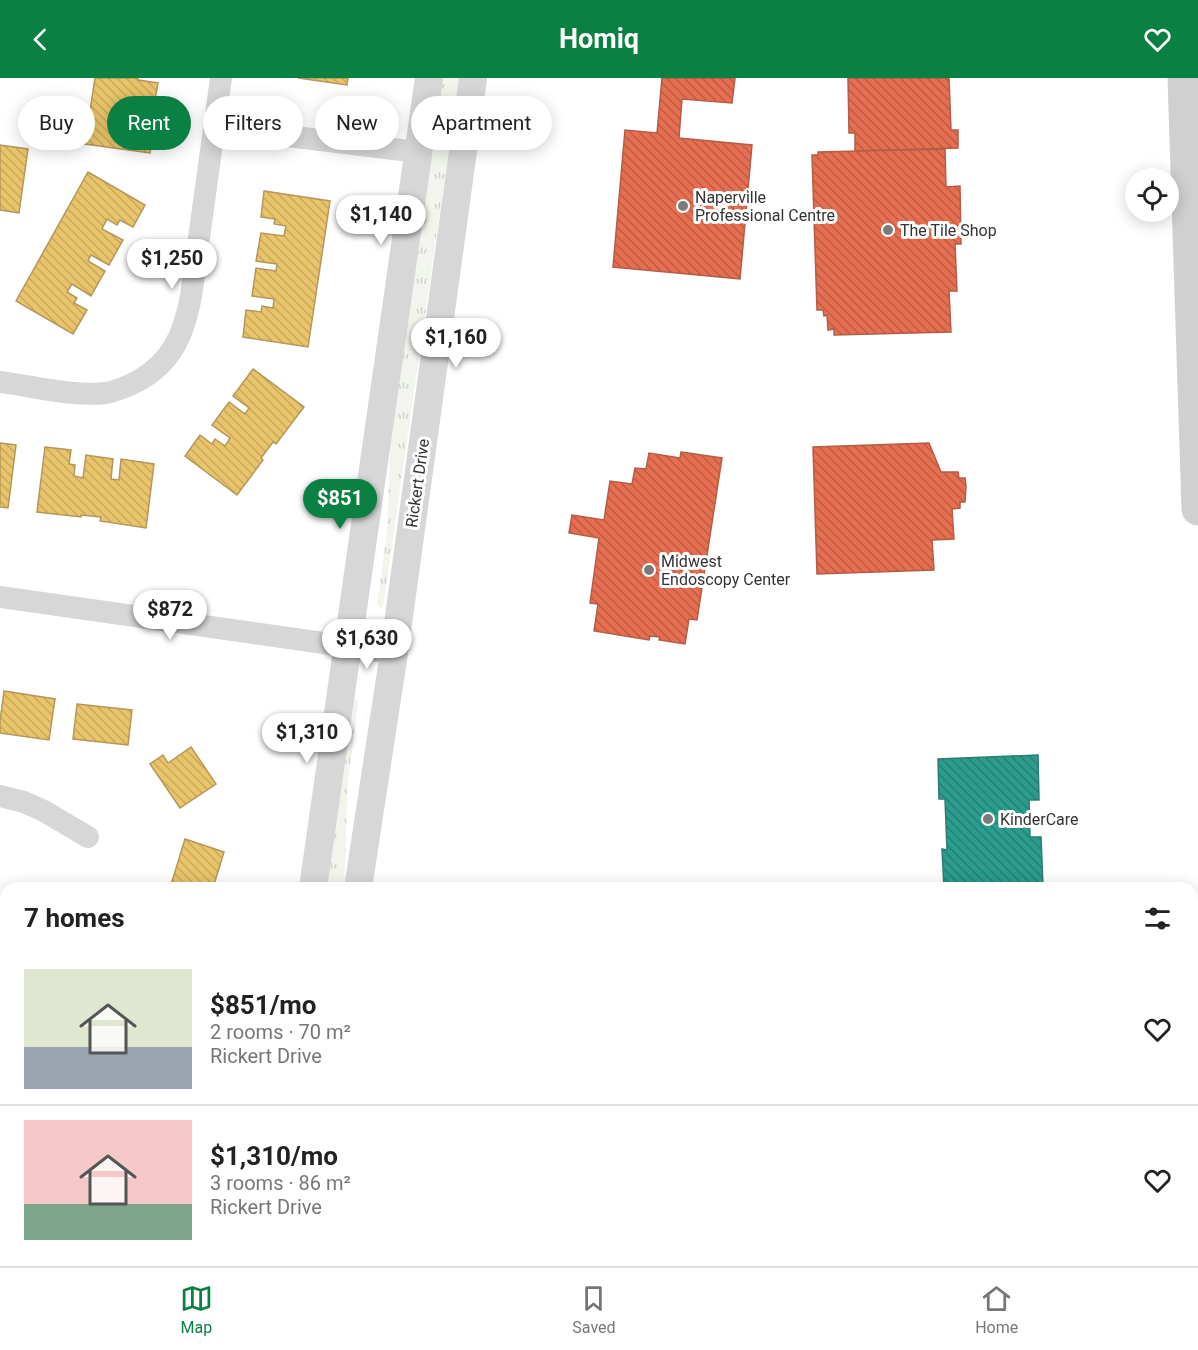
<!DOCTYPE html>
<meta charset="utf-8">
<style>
body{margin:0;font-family:Roboto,sans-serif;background:#f6f6f6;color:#222;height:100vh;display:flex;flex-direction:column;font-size:22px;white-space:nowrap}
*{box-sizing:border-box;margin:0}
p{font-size:20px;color:#767676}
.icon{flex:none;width:33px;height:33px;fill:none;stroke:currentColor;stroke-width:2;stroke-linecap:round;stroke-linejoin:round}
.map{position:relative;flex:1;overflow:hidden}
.panel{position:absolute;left:0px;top:804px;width:1198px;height:384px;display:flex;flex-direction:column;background:#fff;border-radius:18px 18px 0 0;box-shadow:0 3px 15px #0003}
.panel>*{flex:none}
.top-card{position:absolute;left:18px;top:18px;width:600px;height:54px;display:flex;gap:12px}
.fabs{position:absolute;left:1125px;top:90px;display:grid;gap:12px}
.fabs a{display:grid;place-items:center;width:54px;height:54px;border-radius:50%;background:#fff;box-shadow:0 3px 15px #0003;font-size:30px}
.price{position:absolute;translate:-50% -51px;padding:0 14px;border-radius:21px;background:#fff;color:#222;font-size:20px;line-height:39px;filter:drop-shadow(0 2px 3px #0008)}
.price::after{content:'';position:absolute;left:50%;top:36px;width:18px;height:14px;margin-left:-9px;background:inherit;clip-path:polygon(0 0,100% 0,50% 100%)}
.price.active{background:#0b8043;color:#fff}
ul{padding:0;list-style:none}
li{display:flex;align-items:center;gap:18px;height:150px;padding:0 24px}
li+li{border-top:2px solid #e0e0e0}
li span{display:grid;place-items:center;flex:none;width:168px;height:120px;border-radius:0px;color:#555}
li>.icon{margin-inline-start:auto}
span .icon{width:72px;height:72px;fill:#fffc;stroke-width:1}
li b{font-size:26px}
h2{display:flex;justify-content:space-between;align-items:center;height:72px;padding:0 24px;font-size:26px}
.tag{padding:0 21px;border-radius:27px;background:#fff;box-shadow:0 3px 15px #0003;font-size:21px;line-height:54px}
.tag.active{background:#0b8043;color:#fff}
header{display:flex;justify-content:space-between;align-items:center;height:78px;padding:0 24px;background:#0b8043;color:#fff;font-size:27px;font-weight:700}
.menu{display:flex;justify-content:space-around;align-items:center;height:84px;border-top:2px solid #e0e0e0;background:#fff;font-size:16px;color:#767676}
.menu a{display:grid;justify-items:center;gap:3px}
.menu .active{color:#0b8043}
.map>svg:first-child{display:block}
</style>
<header><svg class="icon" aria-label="back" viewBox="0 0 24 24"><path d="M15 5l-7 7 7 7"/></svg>Homiq<svg class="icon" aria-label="heart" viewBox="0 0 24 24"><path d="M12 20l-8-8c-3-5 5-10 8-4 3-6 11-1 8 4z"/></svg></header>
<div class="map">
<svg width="1198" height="1188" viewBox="0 0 1198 1188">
<defs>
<pattern id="grass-tufts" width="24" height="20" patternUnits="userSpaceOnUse" patternTransform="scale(1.5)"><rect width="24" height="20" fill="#f1f5ed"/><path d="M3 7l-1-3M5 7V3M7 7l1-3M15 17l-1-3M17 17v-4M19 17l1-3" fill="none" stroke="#cfd2cc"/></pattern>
<pattern id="homes-back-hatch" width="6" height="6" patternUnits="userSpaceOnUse" patternTransform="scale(1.5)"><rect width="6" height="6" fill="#e9c46a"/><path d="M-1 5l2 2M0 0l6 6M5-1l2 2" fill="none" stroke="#c8a95c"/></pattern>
<pattern id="shops-back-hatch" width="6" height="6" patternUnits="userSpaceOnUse" patternTransform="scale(1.5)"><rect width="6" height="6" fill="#e76f51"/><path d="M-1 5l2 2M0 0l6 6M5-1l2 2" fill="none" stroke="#bc5c44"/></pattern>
<pattern id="schools-back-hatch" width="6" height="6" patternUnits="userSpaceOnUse" patternTransform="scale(1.5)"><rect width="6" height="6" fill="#2a9d8f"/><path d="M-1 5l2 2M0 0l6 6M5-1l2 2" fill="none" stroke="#258175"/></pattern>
</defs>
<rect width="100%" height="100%" fill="#fff"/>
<g fill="url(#grass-tufts)">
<polygon points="440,0 459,0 389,488 383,528 381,530 377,526 387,455 392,333"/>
<polygon points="354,622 357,622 358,626 348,703 344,810 325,810"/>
</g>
<g fill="url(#homes-back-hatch)" stroke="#b2985a" stroke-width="1.5">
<polygon points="95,0 138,0 138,2 158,5 153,33 131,30 130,39 141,41 140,46 154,49 150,75 85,66"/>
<polygon points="298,0 348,0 347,7"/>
<polygon points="0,67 28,71 19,135 0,132"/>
<polygon points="88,94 145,127 133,149 120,142 117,147 107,141 102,151 123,162 109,187 91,177 88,183 105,193 91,218 72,206 67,214 77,220 74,225 87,232 73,256 16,223"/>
<polygon points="264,113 330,123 308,269 243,259 246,232 261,234 262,228 273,230 274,221 252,218 256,190 276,193 277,186 256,183 261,155 284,158 286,148 274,146 275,141 261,139"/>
<polygon points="253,291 304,329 276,366 273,364 261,380 263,382 237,417 185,378 200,357 212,366 215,361 225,368 230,360 212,347 229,324 245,336 249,330 233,318"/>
<polygon points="0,365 16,367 8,430 0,429"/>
<polygon points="45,369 71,372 69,386 75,387 74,398 83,400 86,377 113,381 111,401 119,402 121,381 154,386 146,450 100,443 101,439 81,437 81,439 37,434"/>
<polygon points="4,613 55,621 49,662 0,655 0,643"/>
<polygon points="77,626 132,632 128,667 73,661"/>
<polygon points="191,669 216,706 180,730 150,686 163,677 168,685"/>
<polygon points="185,761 224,774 213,810 170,810"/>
<polygon points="3,835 6,836 6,881 0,880 0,859"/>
</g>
<g fill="url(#shops-back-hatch)" stroke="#b15d48" stroke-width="1.5">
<polygon points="662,0 735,0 732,25 682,21 679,60 752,67 740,201 613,189 625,52 657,55"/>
<polygon points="848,0 949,0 951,52 958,52 958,70 855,73 855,55 849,55"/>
<polygon points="945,71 946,109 960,108 961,166 955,166 957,213 949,213 951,254 834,257 834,251 828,252 827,237 824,238 823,232 817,232 812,77 818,77 818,74"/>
<polygon points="929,365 941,394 958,394 959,400 965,400 966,408 965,424 960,424 960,430 952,431 954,461 932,462 934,492 817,496 813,369"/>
<polygon points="681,374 722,380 697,542 689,541 685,566 659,562 660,559 650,558 649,562 594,553 598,526 590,525 599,460 569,455 572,437 604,442 610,403 632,406 635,390 646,391 649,375 680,380"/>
</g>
<polygon fill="url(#schools-back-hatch)" stroke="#2d7d73" stroke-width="1.5" points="1038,677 1039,722 1029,722 1030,759 1041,759 1043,808 944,810 942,771 947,772 945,721 939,721 938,681"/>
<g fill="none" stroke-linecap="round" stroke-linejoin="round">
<g stroke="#d7d7d7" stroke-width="22">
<polyline points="215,49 418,74"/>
<path d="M 0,304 C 31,308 75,319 106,315 C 116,313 126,309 136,304 C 172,285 184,256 191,218 L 221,0"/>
<polyline points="0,519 394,575"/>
<polyline points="0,718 24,724 44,733 88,759"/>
</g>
<g stroke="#d7d7d7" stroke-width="28">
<polyline points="313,810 429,0"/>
<polyline points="358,810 394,575 473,0"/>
<polyline points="269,1188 269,1182"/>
<polyline points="312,1188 312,1182"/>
</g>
<polyline stroke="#d0d0d0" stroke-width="33" points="1184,0 1198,431"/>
</g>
<g fill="#7a7a7a" stroke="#fff" stroke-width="2">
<circle cx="683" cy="128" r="6"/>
<circle cx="888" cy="152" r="6"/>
<circle cx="649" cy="492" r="6"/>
<circle cx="988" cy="741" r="6"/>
</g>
<g text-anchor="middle" stroke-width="6" stroke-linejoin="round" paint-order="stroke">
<g font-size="16" fill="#333" stroke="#fff" text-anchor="start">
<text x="695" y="125">Naperville<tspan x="695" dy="18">Professional Centre</tspan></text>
<text x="900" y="158">The Tile Shop</text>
<text x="661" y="489">Midwest<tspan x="661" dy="18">Endoscopy Center</tspan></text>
<text x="1000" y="747">KinderCare</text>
</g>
<g font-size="16" fill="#333" stroke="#fff">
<text transform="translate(417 405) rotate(-82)" y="6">Rickert Drive</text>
</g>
</g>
</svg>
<div class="fabs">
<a><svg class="icon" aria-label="locate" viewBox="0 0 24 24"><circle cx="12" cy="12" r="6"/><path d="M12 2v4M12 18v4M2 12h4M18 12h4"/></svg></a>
</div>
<b class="price" style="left:381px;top:168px">$1,140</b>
<b class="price" style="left:172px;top:212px">$1,250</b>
<b class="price" style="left:456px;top:291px">$1,160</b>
<b class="price active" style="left:340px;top:452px">$851</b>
<b class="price" style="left:170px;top:563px">$872</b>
<b class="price" style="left:367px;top:592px">$1,630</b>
<b class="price" style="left:307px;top:686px">$1,310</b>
<div class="top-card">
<a class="tag">Buy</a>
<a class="tag active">Rent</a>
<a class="tag">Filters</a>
<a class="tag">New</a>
<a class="tag">Apartment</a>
</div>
<section class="panel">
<h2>7 homes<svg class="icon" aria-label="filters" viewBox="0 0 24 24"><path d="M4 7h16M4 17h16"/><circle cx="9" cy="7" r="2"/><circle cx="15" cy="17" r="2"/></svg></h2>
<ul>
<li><span style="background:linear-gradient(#dfe7d0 65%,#9aa5b1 0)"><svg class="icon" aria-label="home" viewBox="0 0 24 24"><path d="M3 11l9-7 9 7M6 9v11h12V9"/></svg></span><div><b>$851/mo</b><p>2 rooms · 70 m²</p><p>Rickert Drive</p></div><svg class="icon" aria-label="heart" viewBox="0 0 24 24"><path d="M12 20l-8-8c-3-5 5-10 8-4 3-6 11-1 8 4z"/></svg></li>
<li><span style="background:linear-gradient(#f6c9c9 70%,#7fa58c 0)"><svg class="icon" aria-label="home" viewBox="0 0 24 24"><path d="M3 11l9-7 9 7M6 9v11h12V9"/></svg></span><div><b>$1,310/mo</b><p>3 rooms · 86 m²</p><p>Rickert Drive</p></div><svg class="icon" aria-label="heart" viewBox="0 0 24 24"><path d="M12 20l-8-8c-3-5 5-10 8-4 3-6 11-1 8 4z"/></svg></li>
</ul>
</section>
</div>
<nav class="menu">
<a class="active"><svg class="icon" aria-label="map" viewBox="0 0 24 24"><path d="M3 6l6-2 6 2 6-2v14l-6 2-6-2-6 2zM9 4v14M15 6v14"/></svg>Map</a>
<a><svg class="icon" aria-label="saved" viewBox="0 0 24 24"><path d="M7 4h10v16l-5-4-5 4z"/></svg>Saved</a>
<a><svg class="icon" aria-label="home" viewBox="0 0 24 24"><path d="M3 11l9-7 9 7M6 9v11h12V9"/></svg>Home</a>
</nav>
